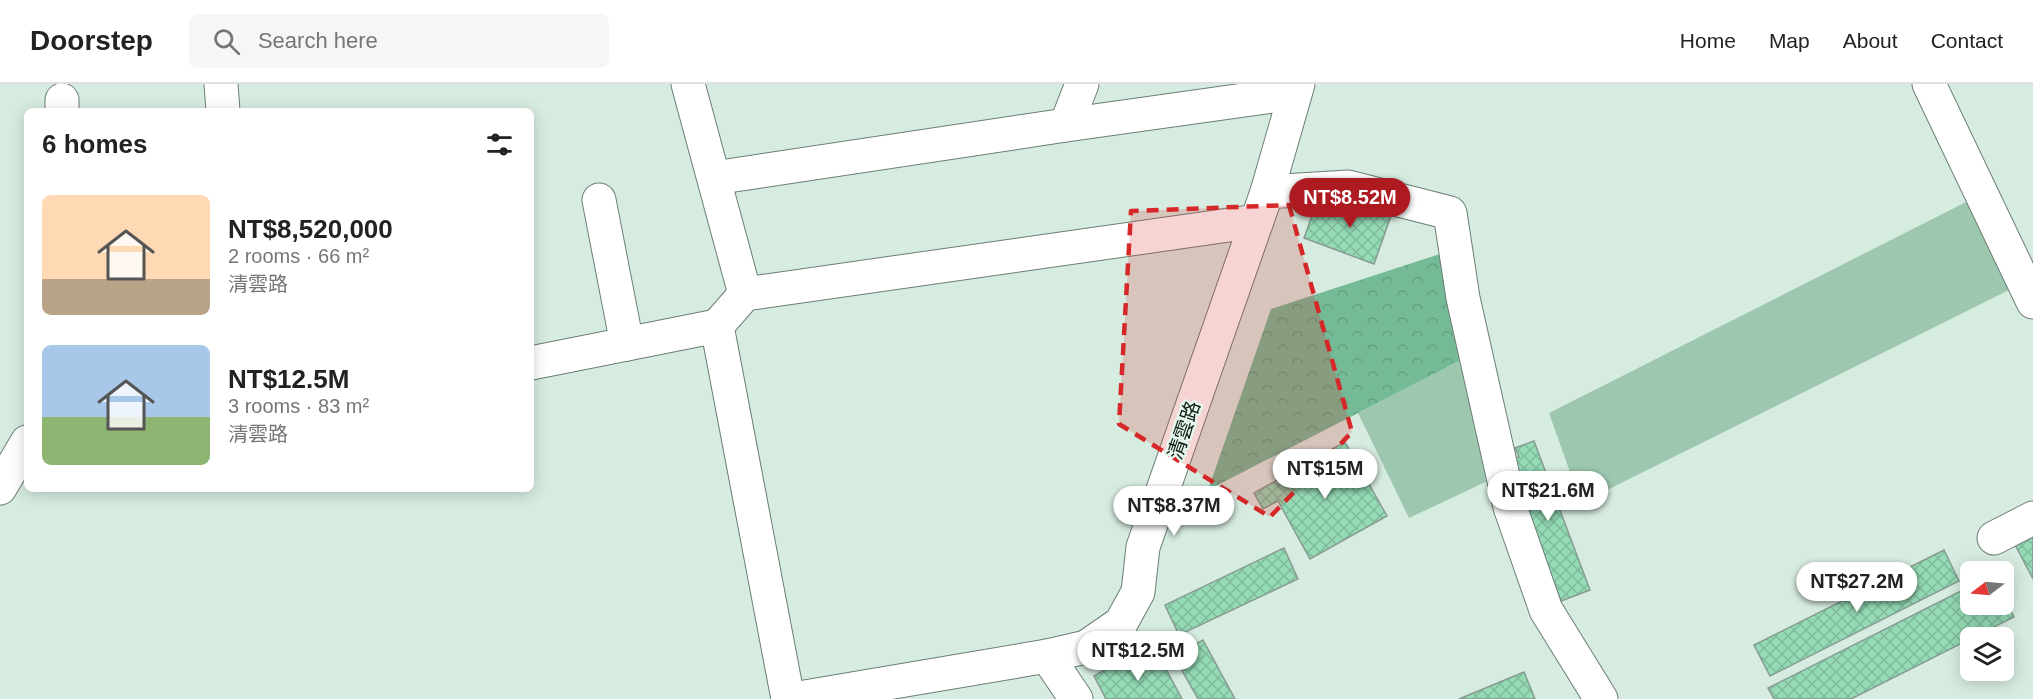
<!DOCTYPE html>
<meta charset="utf-8">
<style>
body{margin:0;font-family:Arial,"Noto Sans TC",sans-serif;background:#f6f6f6;color:#222;height:100vh;display:flex;flex-direction:column;font-size:22px;white-space:nowrap}
*{box-sizing:border-box;margin:0}
p{font-size:20px;color:#767676}
.icon{flex:none;width:33px;height:33px;fill:none;stroke:currentColor;stroke-width:2;stroke-linecap:round;stroke-linejoin:round}
.map{position:relative;flex:1;overflow:hidden}
.panel{position:absolute;left:24px;top:24px;width:510px;height:384px;display:flex;flex-direction:column;background:#fff;border-radius:9px;box-shadow:0 3px 15px #0003}
.panel>*{flex:none}
.needle{width:39px;rotate:254deg}
.controls{position:absolute;left:1960px;top:477px;display:grid;gap:12px}
.controls a{display:grid;place-items:center;width:54px;height:54px;border-radius:9px;background:#fff;box-shadow:0 3px 15px #0003;font-size:30px}
.price{position:absolute;translate:-50% -51px;padding:0 14px;border-radius:21px;background:#fff;color:#222;font-size:20px;line-height:39px;filter:drop-shadow(0 2px 3px #0008)}
.price::after{content:'';position:absolute;left:50%;top:36px;width:18px;height:14px;margin-left:-9px;background:inherit;clip-path:polygon(0 0,100% 0,50% 100%)}
.price.active{background:#ad1b21;color:#fff}
ul{padding:0;list-style:none}
li{display:flex;align-items:center;gap:18px;height:150px;padding:0 18px}
li span{display:grid;place-items:center;flex:none;width:168px;height:120px;border-radius:9px;color:#555}
li>.icon{margin-inline-start:auto}
span .icon{width:72px;height:72px;fill:#fffc;stroke-width:1}
li b{font-size:26px}
h2{display:flex;justify-content:space-between;align-items:center;height:72px;padding:0 18px;font-size:26px}
header{display:flex;align-items:center;gap:36px;box-sizing:border-box;height:84px;padding:0 30px;background:#fff;border-bottom:2px solid #e0e0e0}
header strong{font-size:28px}
nav{display:flex;gap:33px;margin-inline-start:auto;font-size:21px}
.search{width:420px;height:54px;background:#f6f6f6;display:flex;align-items:center;gap:15px;box-sizing:border-box;padding:0 21px;border-radius:9px;color:#767676;font-size:22px}
.map>svg:first-child{display:block}
</style>
<header>
<strong>Doorstep</strong>
<div class="search"><svg class="icon" aria-label="search" viewBox="0 0 24 24"><circle cx="10" cy="10" r="6"/><path d="M15 15l6 6"/></svg>Search here</div>
<nav><a>Home</a><a>Map</a><a>About</a><a>Contact</a></nav>
</header>
<div class="map">
<svg width="2033" height="615" viewBox="0 0 2033 615">
<defs>
<pattern id="forest-crowns" width="20" height="18" patternUnits="userSpaceOnUse" patternTransform="scale(1.5)"><rect width="20" height="18" fill="#75ba96"/><path d="M2 6a3 3 0 1 1 6 0M12 15a3 3 0 1 1 6 0" fill="none" stroke="#649f80"/></pattern>
<pattern id="building-cross-hatch" width="8" height="8" patternUnits="userSpaceOnUse" patternTransform="scale(1.5)"><rect width="8" height="8" fill="#94dab5"/><path d="M0 0l8 8M0 8l8-8" fill="none" stroke="#7fba9b"/></pattern>
</defs>
<rect width="100%" height="100%" fill="#d7ece0"/>
<g fill="#9ec7b0">
<polygon points="1970,116 2011,205 1581,419 1549,329"/>
<polygon points="1461,276 1494,394 1409,434 1358,329"/>
</g>
<polygon fill="url(#forest-crowns)" points="1446,168 1461,276 1208,406 1271,225"/>
<g fill="url(#building-cross-hatch)" stroke="#879b90" stroke-width="1.5">
<polygon points="1318,115 1351,128 1355,115 1392,129 1374,180 1304,154"/>
<polygon points="1534,357 1590,506 1561,517 1508,377 1519,373 1515,364"/>
<polygon points="1345,358 1387,432 1310,475 1278,417 1263,425 1254,409"/>
<polygon points="2033,441 2033,495 2011,453"/>
<polygon points="1284,464 1298,495 1179,551 1165,521"/>
<polygon points="1944,466 1959,497 1770,592 1754,561"/>
<polygon points="1971,502 1971,520 2004,520 2004,513 2014,533 1851,615 1774,615 1768,604"/>
<polygon points="1203,556 1235,615 1198,615 1174,572"/>
<polygon points="1158,570 1182,615 1106,615 1094,592 1122,576 1128,587"/>
<polygon points="1524,588 1535,615 1459,615"/>
</g>
<g fill="none" stroke-linecap="round" stroke-linejoin="round">
<defs>
<g id="minor">
<polyline points="221,0 223,27"/>
<polyline points="688,0 745,210"/>
<polyline points="1929,0 2033,218"/>
<polyline points="62,16 62,27"/>
<polyline points="1066,41 1082,0"/>
<polyline points="714,94 1066,41 1294,9"/>
<polyline points="1267,108 1348,103 1450,129 1463,214 1510,423 1546,526 1601,615"/>
<polyline points="599,116 627,260"/>
<polyline points="717,242 788,615"/>
<polyline points="531,279 717,242 745,210 1257,137"/>
<polyline points="0,404 27,358"/>
<polyline points="1994,454 2033,434"/>
<polyline points="1047,572 1076,615"/>
<polyline points="793,615 1047,572 1086,563 1121,539 1138,508 1143,463 1267,108 1298,0"/>
</g>
</defs>
<use href="#minor" stroke="#6b7e74" stroke-width="35"/>
<use href="#minor" stroke="#fff" stroke-width="33"/>
</g>
<path fill="#d62828" fill-opacity="0.2" stroke="#d62828" stroke-width="4.5" stroke-dasharray="12 8" stroke-linejoin="round" d="M 1289,121 L 1352,348 L 1270,433 L 1119,340 L 1131,127 Z"/>
<g text-anchor="middle" stroke-width="4.5" stroke-linejoin="round" paint-order="stroke">
<g font-size="20" fill="#111814" stroke="#e4f9ed">
<text transform="translate(1184 346) rotate(-71)" y="7">清雲路</text>
</g>
</g>
</svg>
<div class="controls">
<a><svg class="needle" viewBox="-14 -14 28 28"><path d="M0-13l5 13h-10z" fill="#e53935"/><path d="M0 13l5-13h-10z" fill="#767676"/></svg></a>
<a><svg class="icon" aria-label="layers" viewBox="0 0 24 24"><path d="M12 4l9 5-9 5-9-5zM3 14l9 5 9-5"/></svg></a>
</div>
<b class="price active" style="left:1350px;top:145px">NT$8.52M</b>
<b class="price" style="left:1325px;top:416px">NT$15M</b>
<b class="price" style="left:1548px;top:438px">NT$21.6M</b>
<b class="price" style="left:1174px;top:453px">NT$8.37M</b>
<b class="price" style="left:1857px;top:529px">NT$27.2M</b>
<b class="price" style="left:1138px;top:598px">NT$12.5M</b>
<section class="panel">
<h2>6 homes<svg class="icon" aria-label="filters" viewBox="0 0 24 24"><path d="M4 7h16M4 17h16"/><circle cx="9" cy="7" r="2"/><circle cx="15" cy="17" r="2"/></svg></h2>
<ul>
<li><span style="background:linear-gradient(#ffd9b3 70%,#b9a48a 0)"><svg class="icon" aria-label="home" viewBox="0 0 24 24"><path d="M3 11l9-7 9 7M6 9v11h12V9"/></svg></span><div><b>NT$8,520,000</b><p>2 rooms · 66 m²</p><p>清雲路</p></div></li>
<li><span style="background:linear-gradient(#a9c7e8 60%,#8fb573 0)"><svg class="icon" aria-label="home" viewBox="0 0 24 24"><path d="M3 11l9-7 9 7M6 9v11h12V9"/></svg></span><div><b>NT$12.5M</b><p>3 rooms · 83 m²</p><p>清雲路</p></div></li>
</ul>
</section>
</div>
